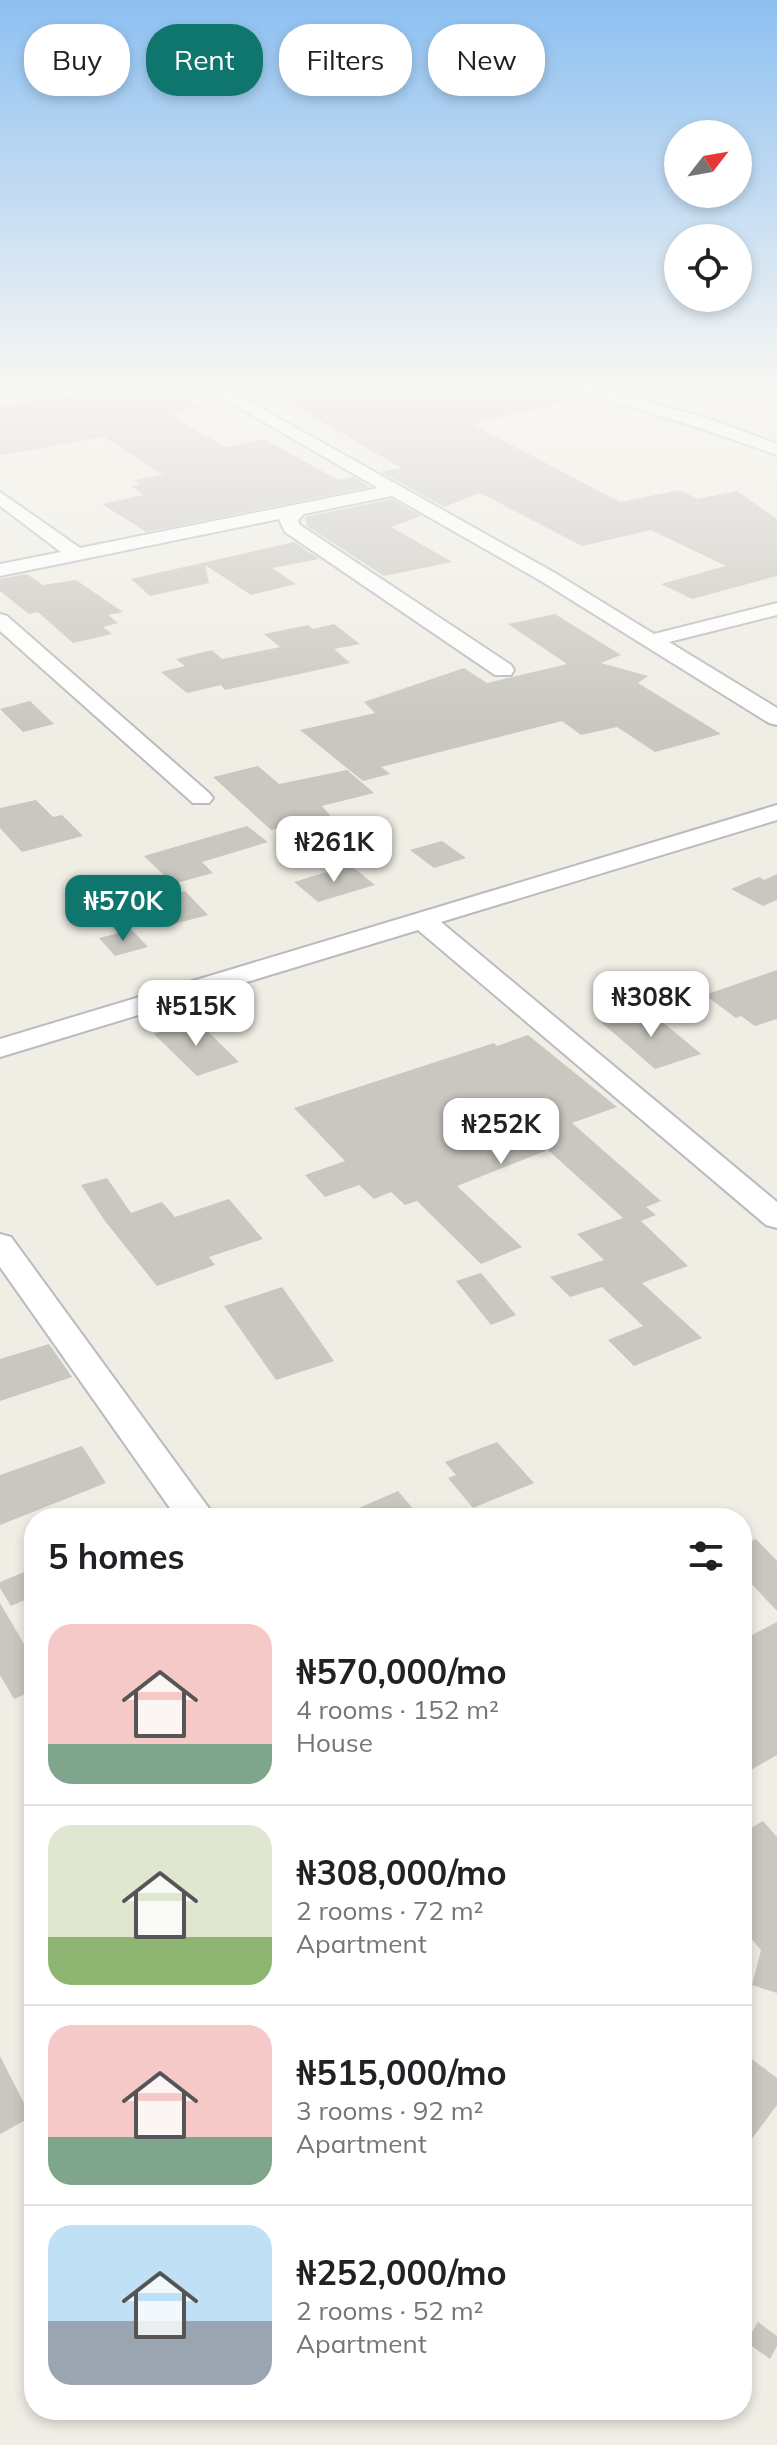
<!DOCTYPE html>
<meta charset="utf-8">
<style>
body{margin:0;font-family:Mulish,sans-serif;background:#f6f6f6;color:#202124;height:100vh;display:flex;flex-direction:column;font-size:30px;white-space:nowrap}
*{box-sizing:border-box;margin:0}
p{font-size:26px;color:#757577}
.icon{flex:none;width:44px;height:44px;fill:none;stroke:currentColor;stroke-width:2;stroke-linecap:round;stroke-linejoin:round}
.map{position:relative;flex:1;overflow:hidden}
.drawer{position:absolute;left:24px;top:1508px;width:728px;height:912px;display:flex;flex-direction:column;background:#fff;border-radius:32px;box-shadow:0 4px 12px #0003}
.drawer>*{flex:none}
.banner{position:absolute;left:24px;top:24px;width:730px;height:72px;display:flex;gap:16px}
.needle{width:52px;rotate:59deg}
.controls{position:absolute;left:664px;top:120px;display:grid;gap:16px}
.controls a{display:grid;place-items:center;width:88px;height:88px;border-radius:50%;background:#fff;box-shadow:0 4px 12px #0003;font-size:40px}
.price{position:absolute;translate:-50% -68px;padding:0 18px;border-radius:16px;background:#fff;color:#222;font-size:26px;line-height:52px;filter:drop-shadow(0 2px 4px #0008)}
.price::after{content:'';position:absolute;left:50%;top:48px;width:24px;height:18px;margin-left:-12px;background:inherit;clip-path:polygon(0 0,100% 0,50% 100%)}
.price.current{background:#0f766e;color:#fff}
ul{padding:0;list-style:none}
li{display:flex;align-items:center;gap:24px;height:200px;padding:0 24px}
li+li{border-top:2px solid #e0e0e0}
li span{display:grid;place-items:center;flex:none;width:224px;height:160px;border-radius:24px;color:#555}
li>.icon{margin-inline-start:auto}
span .icon{width:96px;height:96px;fill:#fffc;stroke-width:1}
li b{font-size:34px}
h2{display:flex;justify-content:space-between;align-items:center;height:96px;padding:0 24px;font-size:34px}
.pill{padding:0 28px;border-radius:32px;background:#fff;box-shadow:0 4px 12px #0003;font-size:28px;line-height:72px}
.pill.current{background:#0f766e;color:#fff}
.map>svg:first-child{display:block}
</style>
<div class="map">
<svg width="777" height="2445" viewBox="0 0 777 2445">
<rect width="100%" height="100%" fill="#efede4"/>
<g fill="#cac7c1">
<polygon points="139,384 147,384 201,406 169,414 225,447 264,439 338,480 354,477 370,487 146,532 102,504 143,495 131,486 140,484 134,480 163,475 104,437 0,455 0,407"/>
<polygon points="258,384 561,384 565,390 588,397 471,424 620,502 680,490 697,499 737,491 777,519 777,576 692,599 661,584 726,566 651,530 582,546 480,493 444,507 381,472 401,468"/>
<polygon points="392,499 421,516 391,527 452,562 384,576 307,526 305,517"/>
<polygon points="294,542 319,559 272,568 296,584 251,595 205,565 209,583 150,596 131,579"/>
<polygon points="27,574 43,585 76,580 123,612 108,615 118,623 103,627 112,634 73,643 38,612 29,614 0,591 0,579"/>
<polygon points="555,614 621,655 601,663 648,676 638,683 721,734 655,752 617,727 581,735 562,721 381,767 390,774 363,781 300,730 375,713 364,702 464,668 487,683 567,664 508,624"/>
<polygon points="334,624 360,644 334,649 350,663 225,690 221,685 187,693 161,672 185,666 176,659 212,650 222,659 280,647 264,634 308,625 313,629"/>
<polygon points="30,701 54,724 23,732 0,709"/>
<polygon points="258,766 279,784 347,770 374,793 322,806 332,818 271,830 213,777"/>
<polygon points="36,800 53,817 62,815 83,836 22,852 0,828 0,808"/>
<polygon points="247,826 268,842 202,862 213,873 173,884 144,856"/>
<polygon points="442,841 466,858 434,868 410,850"/>
<polygon points="350,865 375,885 318,902 294,882"/>
<polygon points="777,874 777,900 763,906 731,889 759,877 764,880"/>
<polygon points="185,891 208,915 174,924 151,900"/>
<polygon points="132,930 148,947 115,956 99,938"/>
<polygon points="777,970 777,1019 755,1026 741,1016 736,1018 705,995"/>
<polygon points="647,1009 701,1054 655,1069 602,1023"/>
<polygon points="196,1020 239,1062 197,1076 154,1034"/>
<polygon points="528,1035 617,1107 572,1123 661,1201 646,1207 656,1215 641,1221 688,1266 642,1283 702,1338 634,1366 608,1340 643,1326 602,1287 570,1297 550,1277 604,1260 577,1234 623,1218 548,1150 457,1186 522,1247 481,1264 417,1201 405,1205 391,1192 374,1199 359,1185 325,1197 305,1175 345,1161 294,1108 494,1043 497,1046"/>
<polygon points="107,1178 131,1213 162,1202 175,1217 229,1199 263,1239 209,1257 215,1265 157,1286 105,1221 81,1185"/>
<polygon points="481,1273 516,1315 491,1325 456,1281"/>
<polygon points="282,1287 334,1361 276,1380 224,1306"/>
<polygon points="49,1344 72,1377 0,1401 0,1359"/>
<polygon points="497,1442 534,1483 473,1508 448,1478 456,1475 445,1462"/>
<polygon points="82,1446 106,1483 0,1525 0,1475"/>
<polygon points="398,1491 421,1518 336,1518"/>
<polygon points="756,1539 777,1561 777,1611 742,1574 742,1545"/>
<polygon points="34,1568 34,1596 11,1606 0,1588 0,1582"/>
<polygon points="0,1603 34,1661 34,1690 14,1699 0,1675"/>
<polygon points="777,1622 777,1755 742,1775 742,1640"/>
<polygon points="763,1821 777,1837 777,1993 752,1985 761,1950 742,1928 742,1833"/>
<polygon points="742,2052 777,2078 777,2105 742,2152"/>
<polygon points="0,2056 31,2117 0,2134"/>
<polygon points="758,2322 777,2336 777,2346 770,2359 746,2342"/>
</g>
<g fill="none" stroke-linecap="round" stroke-linejoin="round">
<defs>
<g id="minor">
<polygon points="199,384 218,384 555,573 654,634 777,603 777,615 669,642 777,708 777,725 769,723 541,581 392,496 304,514 298,520 300,525 511,665 514,670 511,675 495,675 285,532 279,519 0,576 0,564 61,552 0,506 0,492 80,548 378,488"/>
<polygon points="564,384 589,384 715,421 777,444 777,455 703,429 566,387"/>
<polygon points="0,614 7,616 209,793 213,798 209,803 193,803 0,631"/>
<polygon points="777,805 777,820 441,922 777,1202 777,1228 766,1225 418,930 0,1057 0,1039"/>
<polygon points="0,1234 11,1237 216,1518 177,1518 0,1267"/>
</g>
</defs>
<use href="#minor" stroke="#b9bbc0" stroke-width="4"/>
<use href="#minor" fill="#fff" fill-rule="evenodd"/>
</g>
<linearGradient id="sky" x2="0" y2="1"><stop stop-color="#8dc0f1"/><stop offset="0.53" stop-color="#f8f7f3"/><stop offset="1" stop-color="#f8f7f3" stop-opacity="0"/></linearGradient>
<rect width="777" height="726" fill="url(#sky)"/>
</svg>
<div class="controls">
<a><svg class="needle" viewBox="-14 -14 28 28"><path d="M0-13l5 13h-10z" fill="#e53935"/><path d="M0 13l5-13h-10z" fill="#757577"/></svg></a>
<a><svg class="icon" aria-label="locate" viewBox="0 0 24 24"><circle cx="12" cy="12" r="6"/><path d="M12 2v4M12 18v4M2 12h4M18 12h4"/></svg></a>
</div>
<b class="price" style="left:334px;top:884px">₦261K</b>
<b class="price current" style="left:123px;top:943px">₦570K</b>
<b class="price" style="left:651px;top:1039px">₦308K</b>
<b class="price" style="left:196px;top:1048px">₦515K</b>
<b class="price" style="left:501px;top:1166px">₦252K</b>
<div class="banner">
<a class="pill">Buy</a>
<a class="pill current">Rent</a>
<a class="pill">Filters</a>
<a class="pill">New</a>
</div>
<section class="drawer">
<h2>5 homes<svg class="icon" aria-label="filters" viewBox="0 0 24 24"><path d="M4 7h16M4 17h16"/><circle cx="9" cy="7" r="2"/><circle cx="15" cy="17" r="2"/></svg></h2>
<ul>
<li><span style="background:linear-gradient(#f6c9c9 75%,#7fa58c 0)"><svg class="icon" aria-label="home" viewBox="0 0 24 24"><path d="M3 11l9-7 9 7M6 9v11h12V9"/></svg></span><div><b>₦570,000/mo</b><p>4 rooms · 152 m²</p><p>House</p></div></li>
<li><span style="background:linear-gradient(#dfe7d0 70%,#8fb573 0)"><svg class="icon" aria-label="home" viewBox="0 0 24 24"><path d="M3 11l9-7 9 7M6 9v11h12V9"/></svg></span><div><b>₦308,000/mo</b><p>2 rooms · 72 m²</p><p>Apartment</p></div></li>
<li><span style="background:linear-gradient(#f6c9c9 70%,#7fa58c 0)"><svg class="icon" aria-label="home" viewBox="0 0 24 24"><path d="M3 11l9-7 9 7M6 9v11h12V9"/></svg></span><div><b>₦515,000/mo</b><p>3 rooms · 92 m²</p><p>Apartment</p></div></li>
<li><span style="background:linear-gradient(#bfe0f5 60%,#9aa5b1 0)"><svg class="icon" aria-label="home" viewBox="0 0 24 24"><path d="M3 11l9-7 9 7M6 9v11h12V9"/></svg></span><div><b>₦252,000/mo</b><p>2 rooms · 52 m²</p><p>Apartment</p></div></li>
</ul>
</section>
</div>
